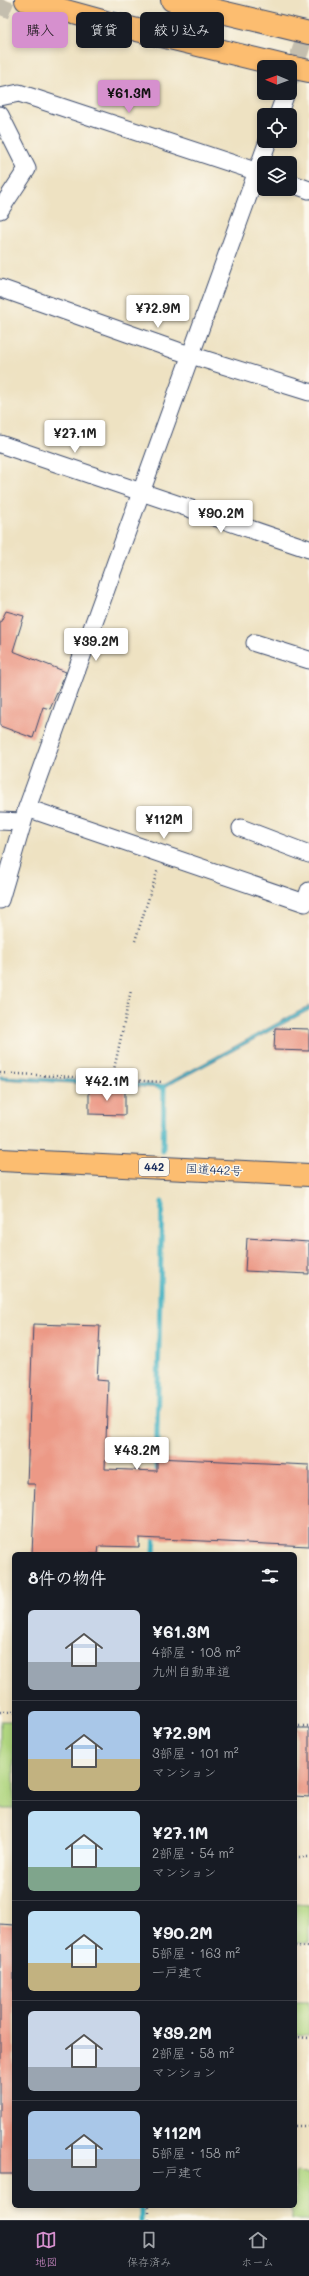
<!DOCTYPE html>
<html lang="ja">
<meta charset="utf-8">
<style>
body{margin:0;font-family:Mali,"Klee One",sans-serif;background:#242831;color:#f1f3f6;height:100vh;display:flex;flex-direction:column;font-size:15px;white-space:nowrap}
*{box-sizing:border-box;margin:0}
p{font-size:13px;color:#9ea1a6}
.icon{flex:none;width:22px;height:22px;fill:none;stroke:currentColor;stroke-width:2;stroke-linecap:round;stroke-linejoin:round}
.map{position:relative;flex:1;overflow:hidden}
.sheet{position:absolute;left:12px;top:1552px;width:285px;height:656px;display:flex;flex-direction:column;background:#171b24;border-radius:6px;box-shadow:0 2px 6px #0003}
.sheet>*{flex:none}
.hud{position:absolute;left:12px;top:12px;width:285px;height:36px;display:flex;gap:8px}
.needle{width:26px;rotate:271deg}
.controls{position:absolute;left:257px;top:60px;display:grid;gap:8px}
.controls a{display:grid;place-items:center;width:40px;height:40px;border-radius:6px;background:#171b24;box-shadow:0 2px 6px #0003;font-size:20px}
.price{position:absolute;translate:-50% -34px;padding:0 9px;border-radius:4px;background:#fff;color:#222;font-size:13px;line-height:26px;filter:drop-shadow(0 1px 2px #0008)}
.price::after{content:'';position:absolute;left:50%;top:24px;width:12px;height:9px;margin-left:-6px;background:inherit;clip-path:polygon(0 0,100% 0,50% 100%)}
.price.on{background:#d690ce;color:#111}
ul{padding:0;list-style:none}
li{display:flex;align-items:center;gap:12px;height:100px;padding:0 16px}
li+li{border-top:1px solid #363941}
li span{display:grid;place-items:center;flex:none;width:112px;height:80px;border-radius:6px;color:#555}
li>.icon{margin-inline-start:auto}
span .icon{width:48px;height:48px;fill:#fffc;stroke-width:1}
li b{font-size:17px}
h2{display:flex;justify-content:space-between;align-items:center;height:48px;padding:0 16px;font-size:17px}
.pill{padding:0 14px;border-radius:6px;background:#171b24;box-shadow:0 2px 6px #0003;font-size:14px;line-height:36px}
.pill.on{background:#d690ce;color:#111}
.menu{display:flex;justify-content:space-around;align-items:center;height:56px;border-top:1px solid #363941;background:#171b24;font-size:11px;color:#9ea1a6}
.menu a{display:grid;justify-items:center;gap:2px}
.menu .on{color:#d690ce}
.map>svg:first-child{display:block}
</style>
<div class="map">
<svg width="309" height="2220" viewBox="0 0 309 2220">
<rect width="100%" height="100%" fill="#fbf7ec"/>
<filter id="ink" filterUnits="userSpaceOnUse"><feTurbulence type="fractalNoise" baseFrequency=".025" numOctaves="2"/><feDisplacementMap in="SourceGraphic" scale="8" xChannelSelector="R" yChannelSelector="G"/><feConvolveMatrix kernelMatrix="1 2 1 2 8 2 1 2 1" color-interpolation-filters="sRGB"/></filter>
<filter id="wash" filterUnits="userSpaceOnUse"><feTurbulence type="fractalNoise" baseFrequency=".012" numOctaves="4" result="noise"/><feDisplacementMap in="SourceGraphic" scale="16" xChannelSelector="R" yChannelSelector="G"/><feGaussianBlur stdDeviation="0.9" result="paint"/><feColorMatrix in="noise" values="0 0 0 0 0 0 0 0 0 0 0 0 0 0 0 0 0 1.4 0 .05"/><feComposite in="paint" operator="in"/></filter>
<g filter="url(#wash)">
<rect width="100%" height="100%" fill="#eee2c2"/>
<g fill="#b0d680" stroke="#66826f">
<rect x="0" y="1721" width="14" height="88"/>
<polygon points="295,1904 309,1905 309,1943 295,1943"/>
<polygon points="295,2002 309,2002 309,2035 295,2034"/>
<polygon points="295,2173 309,2174 309,2220 291,2220 291,2206 295,2206"/>
</g>
<polygon fill="#45b2c2" stroke="#307090" points="309,1006 309,1010 163,1088 0,1079 0,1076 164,1085"/>
<g fill="none" stroke-linecap="round" stroke-linejoin="round">
<g stroke="#45b2c2" stroke-width="5">
<polyline points="159,1087 164,1087 163,1151"/>
<polyline points="156,1477 162,1202"/>
<polyline points="154,1554 155,1533"/>
<polyline points="141,2220 141,2206"/>
</g>
</g>
<g id="blocks">
<g fill="#ec9986">
<polygon points="6,611 24,616 13,651 66,672 50,709 43,707 33,738 0,726 0,623"/>
<polygon points="275,1028 309,1029 309,1051 274,1050"/>
<polygon points="89,1088 125,1089 125,1115 89,1114"/>
<polygon points="247,1238 309,1242 309,1274 245,1271"/>
<polygon points="33,1324 100,1326 97,1380 108,1381 105,1469 157,1471 157,1458 309,1465 309,1546 139,1538 139,1547 99,1546 98,1554 32,1554 35,1484 27,1484"/>
<polygon points="297,1728 309,1728 309,1797 295,1796"/>
<polygon points="0,1924 14,1925 14,2174 0,2174"/>
</g>
</g>
</g>
<g filter="url(#ink)">
<use href="#blocks" fill-opacity="0" stroke="#3b4a6d" stroke-width="1"/>
<g fill="none" stroke-linecap="round" stroke-linejoin="round">
<g stroke="#c4beae" stroke-width="17" stroke-dasharray="17 8" stroke-linecap="butt">
<polyline points="0,15 6,0"/>
<polyline points="290,81 309,25"/>
</g>
<defs>
<g id="minor">
<polyline points="0,97 19,93 264,174"/>
<polyline points="0,115 27,169 0,210"/>
<polyline points="278,115 286,93"/>
<polyline points="290,183 309,190"/>
<polyline points="0,288 178,351 309,392"/>
<polyline points="0,444 309,549"/>
<polyline points="255,643 309,660"/>
<polyline points="27,808 305,903 309,891"/>
<polyline points="0,821 22,822"/>
<polyline points="241,828 309,854"/>
<polyline points="0,900 27,808 268,141"/>
</g>
<g id="highway">
<polyline points="26,0 117,25 288,67"/>
<polyline points="172,0 309,33"/>
<polyline points="290,67 309,71"/>
<polyline points="0,1160 309,1175"/>
</g>
</defs>
<use href="#minor" stroke="#3b4a6d" stroke-width="19"/>
<use href="#highway" stroke="#3b4a6d" stroke-width="24"/>
<g stroke="#3b4a6d" stroke-width="2.5" stroke-dasharray="1 3" stroke-linecap="butt">
<polyline points="135,941 158,869"/>
<polyline points="0,1073 163,1082"/>
<polyline points="112,1079 131,990"/>
<polyline points="0,1712 14,1712"/>
<polyline points="295,1726 309,1726"/>
<polyline points="295,1857 309,1857"/>
<polyline points="295,1946 309,1947"/>
<polyline points="295,2037 309,2038"/>
<polyline points="295,2126 309,2126"/>
<polyline points="149,2220 149,2206"/>
</g>
<use href="#minor" stroke="#fff" stroke-width="17"/>
<use href="#highway" stroke="#fcbd6f" stroke-width="22"/>
</g>
</g>
<g text-anchor="middle" stroke-width="3" stroke-linejoin="round" paint-order="stroke">
<rect fill="#fbf7ec" stroke="#5e6b89" stroke-width="1" x="139" y="1158" width="30" height="18" rx="3"/>
<g font-size="11" font-weight="bold" fill="#1b2f5e">
<text x="154" y="1171">442</text>
</g>
<g font-size="12" fill="#1b2f5e" stroke="#fbf7ec">
<text transform="translate(214 1170) rotate(3)" y="4">国道442号</text>
</g>
</g>
</svg>
<div class="controls">
<a><svg class="needle" viewBox="-14 -14 28 28"><path d="M0-13l5 13h-10z" fill="#e53935"/><path d="M0 13l5-13h-10z" fill="#9ea1a6"/></svg></a>
<a><svg class="icon" aria-label="locate" viewBox="0 0 24 24"><circle cx="12" cy="12" r="6"/><path d="M12 2v4M12 18v4M2 12h4M18 12h4"/></svg></a>
<a><svg class="icon" aria-label="layers" viewBox="0 0 24 24"><path d="M12 4l9 5-9 5-9-5zM3 14l9 5 9-5"/></svg></a>
</div>
<b class="price on" style="left:129px;top:114px">¥61.3M</b>
<b class="price" style="left:158px;top:329px">¥72.9M</b>
<b class="price" style="left:75px;top:454px">¥27.1M</b>
<b class="price" style="left:221px;top:534px">¥90.2M</b>
<b class="price" style="left:96px;top:662px">¥39.2M</b>
<b class="price" style="left:164px;top:840px">¥112M</b>
<b class="price" style="left:107px;top:1102px">¥42.1M</b>
<b class="price" style="left:137px;top:1471px">¥43.2M</b>
<div class="hud">
<a class="pill on">購入</a>
<a class="pill">賃貸</a>
<a class="pill">絞り込み</a>
</div>
<section class="sheet">
<h2>8件の物件<svg class="icon" aria-label="filters" viewBox="0 0 24 24"><path d="M4 7h16M4 17h16"/><circle cx="9" cy="7" r="2"/><circle cx="15" cy="17" r="2"/></svg></h2>
<ul>
<li><span style="background:linear-gradient(#c9d6e8 65%,#9aa5b1 0)"><svg class="icon" aria-label="home" viewBox="0 0 24 24"><path d="M3 11l9-7 9 7M6 9v11h12V9"/></svg></span><div><b>¥61.3M</b><p>4部屋 · 108 m²</p><p>九州自動車道</p></div></li>
<li><span style="background:linear-gradient(#a9c7e8 60%,#c2b280 0)"><svg class="icon" aria-label="home" viewBox="0 0 24 24"><path d="M3 11l9-7 9 7M6 9v11h12V9"/></svg></span><div><b>¥72.9M</b><p>3部屋 · 101 m²</p><p>マンション</p></div></li>
<li><span style="background:linear-gradient(#bfe0f5 70%,#7fa58c 0)"><svg class="icon" aria-label="home" viewBox="0 0 24 24"><path d="M3 11l9-7 9 7M6 9v11h12V9"/></svg></span><div><b>¥27.1M</b><p>2部屋 · 54 m²</p><p>マンション</p></div></li>
<li><span style="background:linear-gradient(#bfe0f5 65%,#c2b280 0)"><svg class="icon" aria-label="home" viewBox="0 0 24 24"><path d="M3 11l9-7 9 7M6 9v11h12V9"/></svg></span><div><b>¥90.2M</b><p>5部屋 · 163 m²</p><p>一戸建て</p></div></li>
<li><span style="background:linear-gradient(#c9d6e8 70%,#9aa5b1 0)"><svg class="icon" aria-label="home" viewBox="0 0 24 24"><path d="M3 11l9-7 9 7M6 9v11h12V9"/></svg></span><div><b>¥39.2M</b><p>2部屋 · 58 m²</p><p>マンション</p></div></li>
<li><span style="background:linear-gradient(#a9c7e8 60%,#9aa5b1 0)"><svg class="icon" aria-label="home" viewBox="0 0 24 24"><path d="M3 11l9-7 9 7M6 9v11h12V9"/></svg></span><div><b>¥112M</b><p>5部屋 · 158 m²</p><p>一戸建て</p></div></li>
</ul>
</section>
</div>
<nav class="menu">
<a class="on"><svg class="icon" aria-label="map" viewBox="0 0 24 24"><path d="M3 6l6-2 6 2 6-2v14l-6 2-6-2-6 2zM9 4v14M15 6v14"/></svg>地図</a>
<a><svg class="icon" aria-label="saved" viewBox="0 0 24 24"><path d="M7 4h10v16l-5-4-5 4z"/></svg>保存済み</a>
<a><svg class="icon" aria-label="home" viewBox="0 0 24 24"><path d="M3 11l9-7 9 7M6 9v11h12V9"/></svg>ホーム</a>
</nav>
